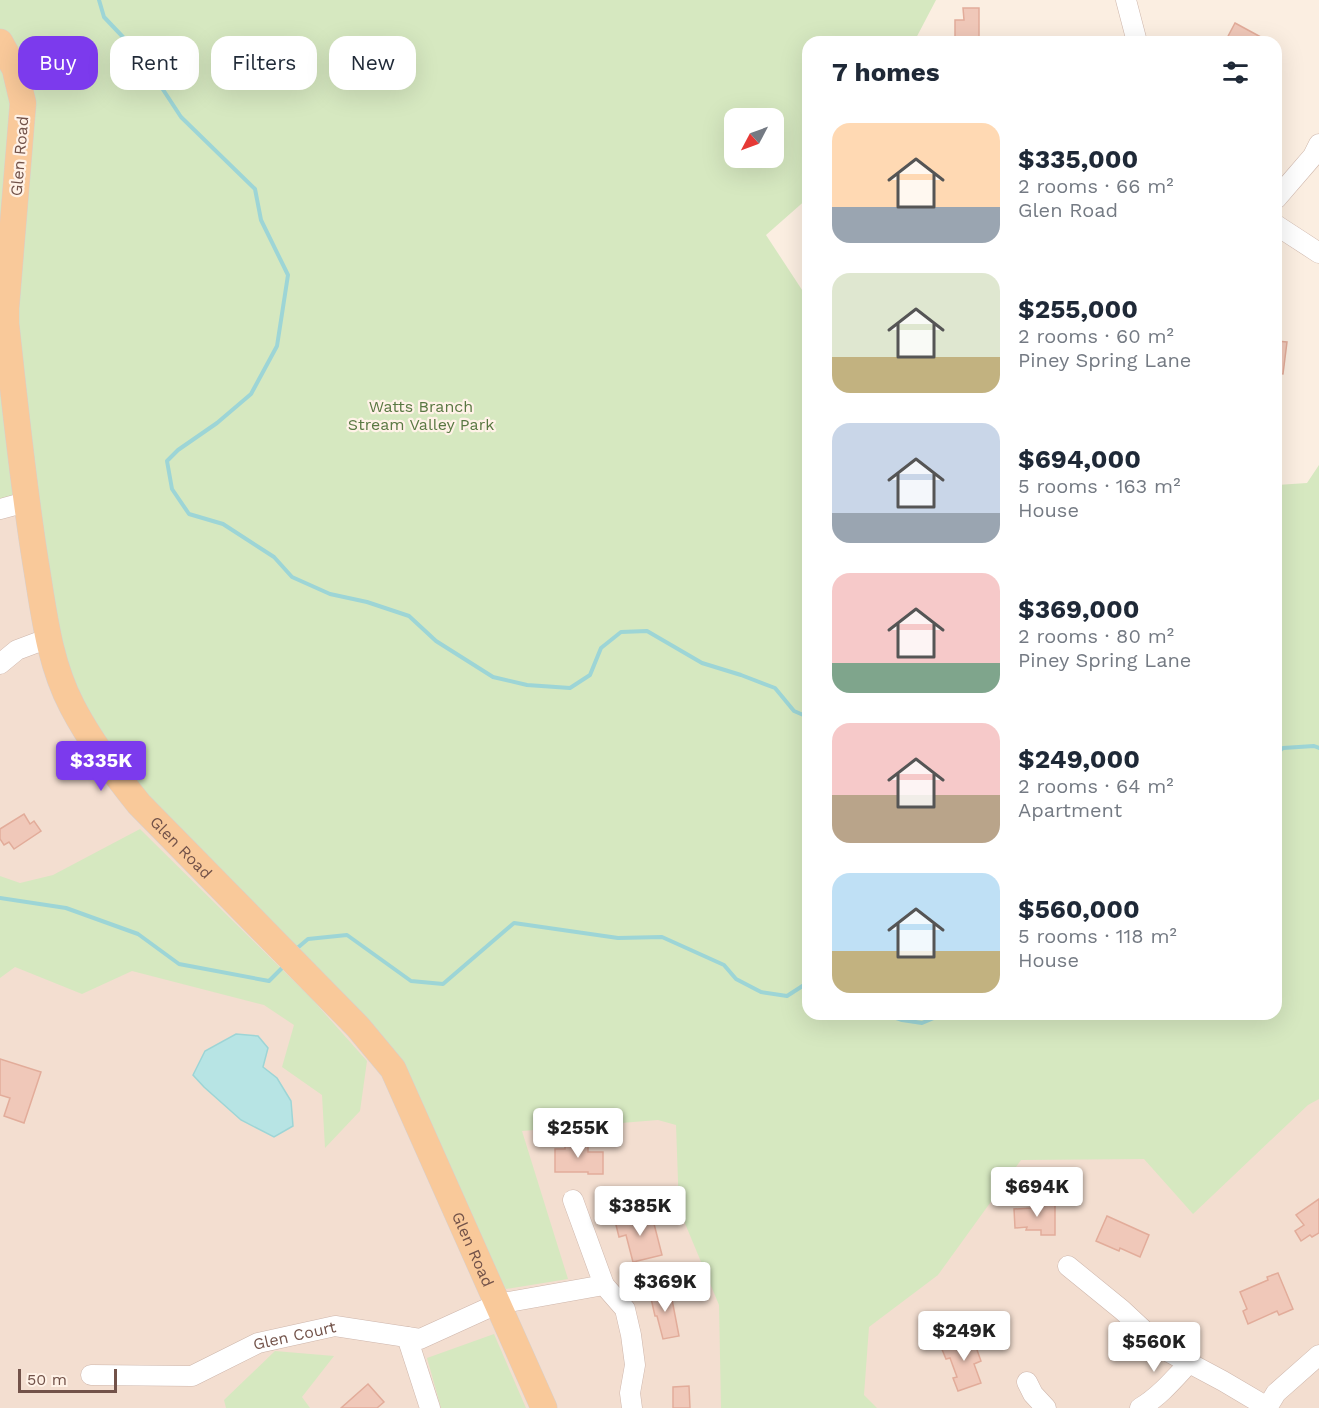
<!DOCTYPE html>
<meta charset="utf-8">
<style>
body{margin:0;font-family:"Work Sans",sans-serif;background:#f2f2f3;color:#1f2937;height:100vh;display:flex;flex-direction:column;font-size:22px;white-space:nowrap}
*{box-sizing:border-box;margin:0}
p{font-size:20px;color:#747a83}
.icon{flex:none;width:33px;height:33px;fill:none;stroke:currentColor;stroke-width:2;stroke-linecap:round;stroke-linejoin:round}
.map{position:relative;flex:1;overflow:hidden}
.details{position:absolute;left:802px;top:36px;width:480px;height:984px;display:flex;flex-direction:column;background:#fff;border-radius:18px;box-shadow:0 6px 24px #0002}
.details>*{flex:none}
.top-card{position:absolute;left:18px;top:36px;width:570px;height:54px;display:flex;gap:12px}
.needle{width:39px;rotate:229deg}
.buttons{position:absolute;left:724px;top:108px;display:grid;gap:12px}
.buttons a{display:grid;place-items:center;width:60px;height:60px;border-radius:12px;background:#fff;box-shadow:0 6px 24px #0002;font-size:30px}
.scale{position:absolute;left:18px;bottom:15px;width:99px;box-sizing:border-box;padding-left:6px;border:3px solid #725249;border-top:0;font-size:16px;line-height:21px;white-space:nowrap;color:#725249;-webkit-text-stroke:4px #fff2e7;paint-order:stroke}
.price{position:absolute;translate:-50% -51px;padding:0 14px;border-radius:6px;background:#fff;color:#222;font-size:20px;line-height:39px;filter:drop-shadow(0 2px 3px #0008)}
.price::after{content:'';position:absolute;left:50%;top:36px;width:18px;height:14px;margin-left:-9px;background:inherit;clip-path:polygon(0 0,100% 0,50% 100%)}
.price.on{background:#7c3aed;color:#fff}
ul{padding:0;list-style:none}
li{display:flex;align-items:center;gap:18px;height:150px;padding:0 30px}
li span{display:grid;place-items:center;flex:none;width:168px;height:120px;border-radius:18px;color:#555}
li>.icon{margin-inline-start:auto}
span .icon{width:72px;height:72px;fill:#fffc;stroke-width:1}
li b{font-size:26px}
h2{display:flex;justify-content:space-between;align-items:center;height:72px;padding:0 30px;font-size:26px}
.tag{padding:0 21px;border-radius:18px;background:#fff;box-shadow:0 6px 24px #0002;font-size:21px;line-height:54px}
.tag.on{background:#7c3aed;color:#fff}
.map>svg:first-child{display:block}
</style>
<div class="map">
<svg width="1319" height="1408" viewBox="0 0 1319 1408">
<rect width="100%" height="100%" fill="#fbeee1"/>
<polygon fill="#f3ded0" points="6,294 369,1018 1319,1064 1319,1408 0,1408 0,517"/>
<g fill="#d6e8c0" fill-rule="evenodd">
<path d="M 0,0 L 936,0 L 914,42 L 808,42 L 808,198 L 766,235 L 808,299 L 808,1014 L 1276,1014 L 1277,485 L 1307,483 L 1319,465 L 1319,1099 L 1308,1105 L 1193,1214 L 1144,1159 L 1021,1160 L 938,1275 L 869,1327 L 864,1395 L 877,1408 L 721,1408 L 719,1305 L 679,1209 L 676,1125 L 658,1120 L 522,1131 L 568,1279 L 506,1289 L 434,1163 L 393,1069 L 221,887 L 72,706 L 0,298 ZM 735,118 L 774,118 L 774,158 L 735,158 Z"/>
<polygon points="0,336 15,511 0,517"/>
<polygon points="140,829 311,998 367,1061 360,1111 325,1148 322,1095 282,1067 294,1025 264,1005 132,971 82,994 15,967 0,978 0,876 20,883 53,875"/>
<polygon points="494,1334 526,1408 441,1408 427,1358"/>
<polygon points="275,1351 334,1356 302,1397 310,1408 226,1408 224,1400"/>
</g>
<polygon fill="#b7e4e4" stroke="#9dd5d6" stroke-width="1.5" points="236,1034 258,1036 268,1048 263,1067 277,1078 291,1101 293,1126 274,1137 241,1120 204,1087 193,1075 205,1051"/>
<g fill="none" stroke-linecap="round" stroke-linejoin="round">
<g stroke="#9dd5d6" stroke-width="4">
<polyline points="99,0 104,17 141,56 181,117 255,189 261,220 288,275 277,346 251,394 217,423 178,450 167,461 172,489 189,514 223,524 274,557 292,577 330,594 367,602 409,616 436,641 493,677 527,685 570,688 590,675 601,648 621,632 647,631 702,663 741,675 775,688 794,711 808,717"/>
<polyline points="1276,754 1283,748 1314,746 1319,748"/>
<polyline points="0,898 66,908 138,934 179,964 269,981 284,966"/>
<polyline points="295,950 308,939 347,935 411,981 443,984 514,923 618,938 662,937 724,965 736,979 761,992 787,996 804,985 808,961"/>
<polyline points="885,1014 902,1020 922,1023 943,1014"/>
</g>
</g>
<g fill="#f0c8b9" stroke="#e2ac9a" stroke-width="1.5">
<polygon points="963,8 979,8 979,42 955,42 955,20 964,20"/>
<polygon points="1235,23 1270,42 1225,42"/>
<polygon points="1276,341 1287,342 1283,374 1276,373"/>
<polygon points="24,814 30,824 34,821 41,831 14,849 9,842 4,845 0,839 0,829"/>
<polygon points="0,1059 41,1072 24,1123 4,1116 10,1098 0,1095"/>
<polygon points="565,1142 588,1142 588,1152 603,1152 603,1174 588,1174 588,1172 555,1172 555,1149 565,1149"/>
<polygon points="1319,1199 1319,1233 1312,1237 1310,1235 1301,1241 1295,1231 1304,1225 1296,1215"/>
<polygon points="1055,1201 1055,1235 1041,1235 1041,1230 1026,1230 1027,1227 1015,1228 1014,1209 1031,1208 1031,1202"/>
<polygon points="640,1215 641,1219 652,1216 662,1255 633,1262 626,1235 619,1237 615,1221"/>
<polygon points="1107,1216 1149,1235 1140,1257 1120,1248 1119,1251 1096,1241"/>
<polygon points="1278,1273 1293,1309 1279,1315 1277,1311 1248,1324 1243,1311 1247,1309 1240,1292 1268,1280 1267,1277"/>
<polygon points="670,1289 679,1336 663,1339 657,1316 655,1316 650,1294"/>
<polygon points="972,1336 981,1361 974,1364 981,1383 958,1391 953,1378 957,1377 950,1358 946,1359 941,1347"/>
<polygon points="368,1384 384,1402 377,1408 341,1408"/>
<polygon points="689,1386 690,1408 673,1408 673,1387"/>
</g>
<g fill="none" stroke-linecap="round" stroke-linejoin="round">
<defs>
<g id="minor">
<polyline points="1126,0 1137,42"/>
<polyline points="1276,199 1313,156 1319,144"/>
<polyline points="1276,225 1319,253"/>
<polyline points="0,509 26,502"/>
<polyline points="0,664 17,650 49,638"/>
<polyline points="573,1200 604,1285"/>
<polyline points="1068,1266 1122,1310 1165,1350 1223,1381 1267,1407"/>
<polyline points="407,1337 430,1408"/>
<path id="s1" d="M 91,1375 L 192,1376 L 258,1343 L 335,1326 L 420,1339 L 497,1304 L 604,1285 L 625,1309 L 631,1335 L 635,1365 L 630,1393 L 632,1408"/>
<polyline points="1027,1382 1033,1394 1046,1408"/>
<path d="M 1140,1408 C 1159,1397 1174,1379 1189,1363"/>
<polyline points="1267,1408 1276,1393 1319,1355"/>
</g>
<g id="major">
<path id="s2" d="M 0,42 L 15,69 L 23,103 L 6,308 L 6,324 C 15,405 23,485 36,565 C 44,613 49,662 72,706 C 90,741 114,773 139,804 L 358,1027 L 393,1069 L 544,1408"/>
</g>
</defs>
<use href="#minor" stroke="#ceb6ab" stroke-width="21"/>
<use href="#major" stroke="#d8cfcc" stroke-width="27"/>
<use href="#minor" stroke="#fff" stroke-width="20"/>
<use href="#major" stroke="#f9c99a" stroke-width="26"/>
</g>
<g text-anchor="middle" stroke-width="4.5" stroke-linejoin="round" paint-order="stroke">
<g font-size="16" fill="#725249" stroke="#fff2e7">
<text transform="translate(19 156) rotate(-85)" y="6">Glen Road</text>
<text dy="6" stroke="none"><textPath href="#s2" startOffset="856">Glen Road</textPath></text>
<text dy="6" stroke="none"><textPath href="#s2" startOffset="1360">Glen Road</textPath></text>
<text dy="6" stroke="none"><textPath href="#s1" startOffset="212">Glen Court</textPath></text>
</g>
<g font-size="16" fill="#597842" stroke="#fff2e7">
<text x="421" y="412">Watts Branch<tspan x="421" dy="18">Stream Valley Park</tspan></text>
</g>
</g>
</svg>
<div class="buttons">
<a><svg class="needle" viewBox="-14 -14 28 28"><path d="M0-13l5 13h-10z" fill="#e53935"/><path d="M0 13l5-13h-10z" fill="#747a83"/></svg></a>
</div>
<div class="scale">50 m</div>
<b class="price on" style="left:101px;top:792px">$335K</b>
<b class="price" style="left:578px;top:1159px">$255K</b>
<b class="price" style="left:1037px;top:1218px">$694K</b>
<b class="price" style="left:640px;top:1237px">$385K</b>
<b class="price" style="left:665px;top:1313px">$369K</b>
<b class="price" style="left:964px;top:1362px">$249K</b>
<b class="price" style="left:1154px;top:1373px">$560K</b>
<div class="top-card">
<a class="tag on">Buy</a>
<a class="tag">Rent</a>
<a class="tag">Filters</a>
<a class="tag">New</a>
</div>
<section class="details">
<h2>7 homes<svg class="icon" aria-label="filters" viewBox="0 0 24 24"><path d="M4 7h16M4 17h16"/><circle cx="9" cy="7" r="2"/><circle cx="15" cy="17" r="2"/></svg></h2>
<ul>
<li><span style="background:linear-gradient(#ffd9b3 70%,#9aa5b1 0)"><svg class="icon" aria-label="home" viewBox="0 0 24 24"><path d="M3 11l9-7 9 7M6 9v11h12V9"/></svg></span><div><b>$335,000</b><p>2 rooms · 66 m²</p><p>Glen Road</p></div></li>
<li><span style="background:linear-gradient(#dfe7d0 70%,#c2b280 0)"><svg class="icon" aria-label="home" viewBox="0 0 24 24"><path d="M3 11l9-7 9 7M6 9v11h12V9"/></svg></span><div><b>$255,000</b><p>2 rooms · 60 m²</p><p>Piney Spring Lane</p></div></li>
<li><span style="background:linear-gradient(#c9d6e8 75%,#9aa5b1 0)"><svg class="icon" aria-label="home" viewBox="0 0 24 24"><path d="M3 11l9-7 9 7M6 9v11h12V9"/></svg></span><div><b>$694,000</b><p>5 rooms · 163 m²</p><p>House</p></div></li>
<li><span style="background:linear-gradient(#f6c9c9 75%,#7fa58c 0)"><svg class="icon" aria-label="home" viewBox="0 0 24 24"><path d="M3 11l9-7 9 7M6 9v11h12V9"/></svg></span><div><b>$369,000</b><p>2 rooms · 80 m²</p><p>Piney Spring Lane</p></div></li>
<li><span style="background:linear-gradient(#f6c9c9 60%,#b9a48a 0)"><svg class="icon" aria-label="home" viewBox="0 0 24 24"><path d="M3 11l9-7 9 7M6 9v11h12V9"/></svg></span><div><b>$249,000</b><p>2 rooms · 64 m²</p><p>Apartment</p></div></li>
<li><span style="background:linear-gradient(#bfe0f5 65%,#c2b280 0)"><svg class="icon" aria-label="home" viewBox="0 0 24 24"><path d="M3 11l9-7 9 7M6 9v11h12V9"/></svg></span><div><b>$560,000</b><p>5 rooms · 118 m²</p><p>House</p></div></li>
</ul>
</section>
</div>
